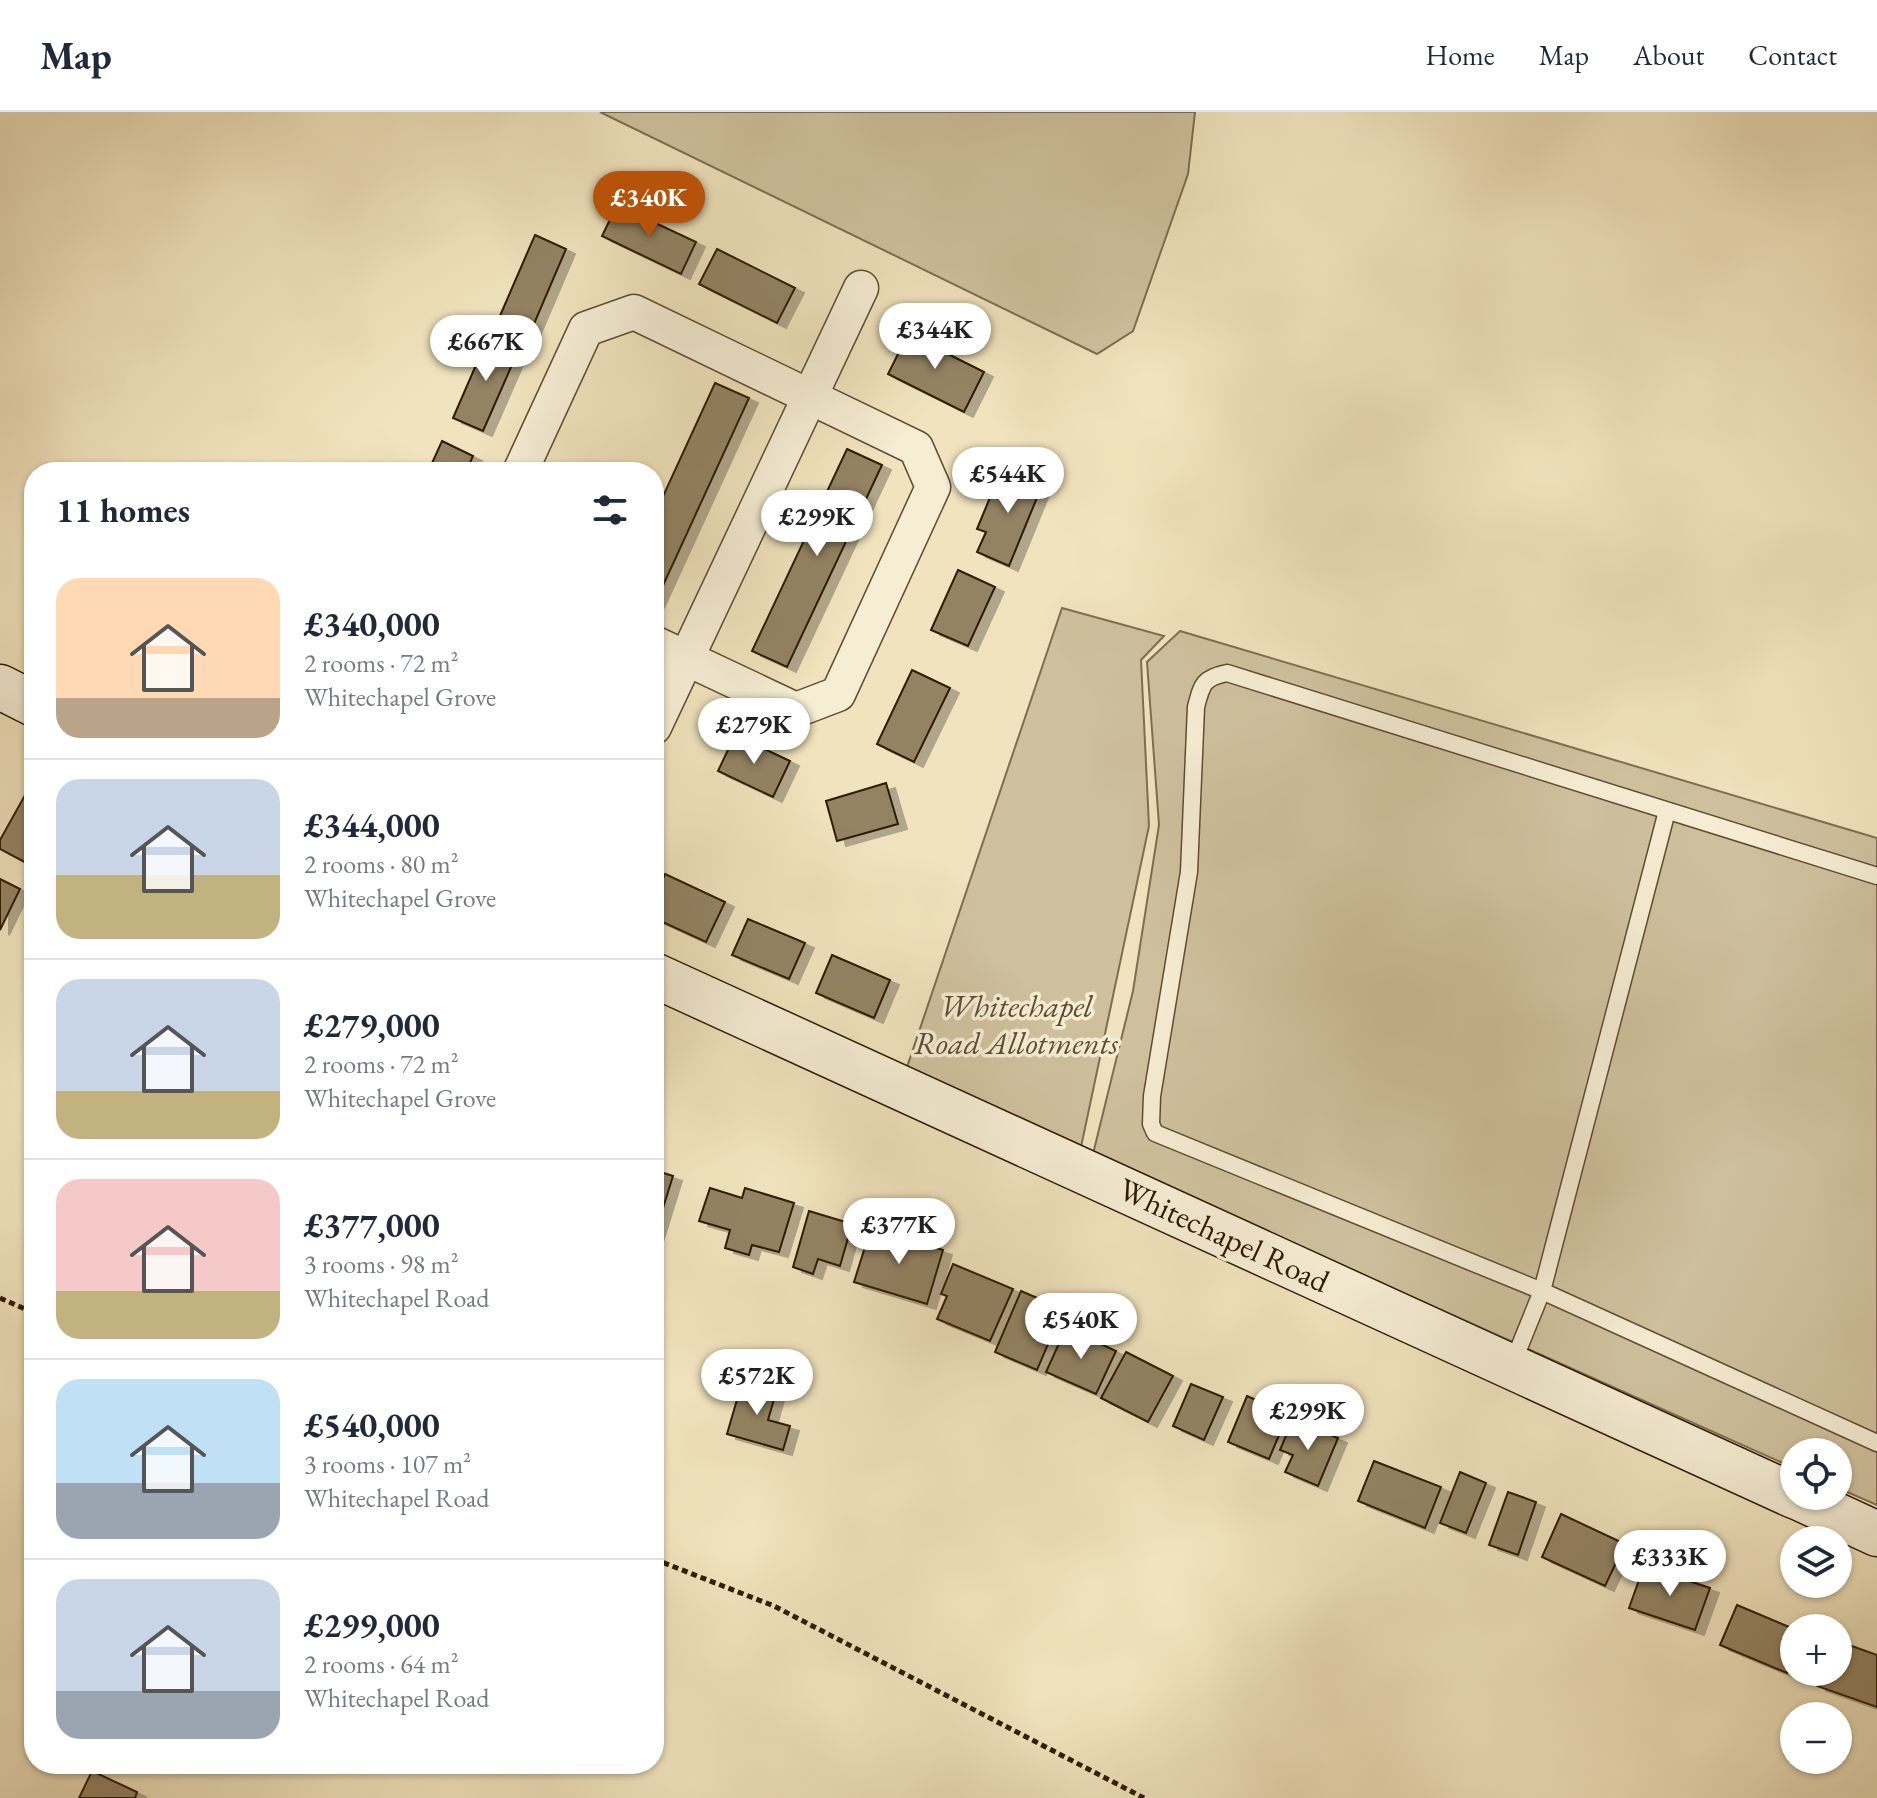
<!DOCTYPE html>
<meta charset="utf-8">
<style>
body{margin:0;font-family:"EB Garamond",serif;background:#f6f6f7;color:#1f2937;height:100vh;display:flex;flex-direction:column;font-size:30px;white-space:nowrap}
*{box-sizing:border-box;margin:0}
p{font-size:26px;color:#747a83}
.icon{flex:none;width:44px;height:44px;fill:none;stroke:currentColor;stroke-width:2;stroke-linecap:round;stroke-linejoin:round}
.map{position:relative;flex:1;overflow:hidden}
.side{position:absolute;left:24px;top:350px;width:640px;height:1312px;display:flex;flex-direction:column;background:#fff;border-radius:32px;box-shadow:0 2px 6px #0004}
.side>*{flex:none}
.tools{position:absolute;left:1780px;top:1326px;display:grid;gap:16px}
.tools a{display:grid;place-items:center;width:72px;height:72px;border-radius:50%;background:#fff;box-shadow:0 2px 6px #0004;font-size:40px}
.price{position:absolute;translate:-50% -68px;padding:0 18px;border-radius:28px;background:#fff;color:#222;font-size:26px;line-height:52px;filter:drop-shadow(0 2px 4px #0008)}
.price::after{content:'';position:absolute;left:50%;top:48px;width:24px;height:18px;margin-left:-12px;background:inherit;clip-path:polygon(0 0,100% 0,50% 100%)}
.price.current{background:#b45309;color:#fff}
ul{padding:0;list-style:none}
li{display:flex;align-items:center;gap:24px;height:200px;padding:0 32px}
li+li{border-top:2px solid #e0e1e3}
li span{display:grid;place-items:center;flex:none;width:224px;height:160px;border-radius:24px;color:#555}
li>.icon{margin-inline-start:auto}
span .icon{width:96px;height:96px;fill:#fffc;stroke-width:1}
li b{font-size:34px}
h2{display:flex;justify-content:space-between;align-items:center;height:96px;padding:0 32px;font-size:34px}
header{display:flex;align-items:center;gap:48px;box-sizing:border-box;height:112px;padding:0 40px;background:#fff;border-bottom:2px solid #e0e1e3}
header strong{font-size:38px}
nav{display:flex;gap:44px;margin-inline-start:auto;font-size:28px}
.map>svg:first-child{display:block}
</style>
<header>
<strong>Map</strong>
<nav><a>Home</a><a>Map</a><a>About</a><a>Contact</a></nav>
</header>
<div class="map">
<svg width="1877" height="1686" viewBox="0 0 1877 1686">
<defs>
<filter id="shadow"><feDropShadow dx="9" dy="5" stdDeviation="0" flood-color="#0004"/></filter>
</defs>
<rect width="100%" height="100%" fill="#f0e3bd"/>
<filter id="stains"><feTurbulence type="fractalNoise" baseFrequency=".0025" numOctaves="4"/><feColorMatrix values="0 0 0 0 .2 0 0 0 0 .09 0 0 0 0 .02 0 0 0 .5 -.17"/></filter>
<radialGradient id="worn" r=".72"><stop offset=".6" stop-color="#630" stop-opacity="0"/><stop offset="1" stop-color="#630" stop-opacity=".3"/></radialGradient>
<g fill="#cfc19e" stroke="#7f6e51" stroke-width="2">
<polygon points="600,0 1195,0 1188,62 1133,219 1097,242"/>
<polygon points="1062,496 1164,524 1141,548 1149,714 1081,1035 904,964"/>
<polygon points="1180,519 1877,726 1877,1393 1838,1376 1838,1340 1794,1340 1794,1356 1093,1042 1133,879 1159,713 1147,550"/>
</g>
<g fill="#938364" stroke="#2f1b04" stroke-width="2" filter="url(#shadow)">
<polygon points="617,93 696,130 681,162 602,124"/>
<polygon points="535,123 566,137 531,219 499,206"/>
<polygon points="717,137 795,176 777,211 699,172"/>
<polygon points="913,212 933,222 928,232 984,260 964,300 888,262"/>
<polygon points="489,223 519,237 483,319 453,306"/>
<polygon points="715,271 749,286 655,491 654,404"/>
<polygon points="442,329 473,344 466,360 428,360"/>
<polygon points="847,337 882,353 787,555 752,539"/>
<polygon points="1003,354 1043,371 1009,454 977,440 986,420 977,417"/>
<polygon points="958,458 995,475 968,534 931,518"/>
<polygon points="912,558 950,576 914,650 877,632"/>
<polygon points="735,623 790,649 773,685 718,659"/>
<polygon points="34,667 34,751 32,754 0,737 0,728"/>
<polygon points="886,671 898,712 837,729 826,689"/>
<polygon points="665,762 725,790 706,830 654,806 654,787"/>
<polygon points="0,767 20,777 0,818"/>
<polygon points="748,807 805,831 789,867 732,843"/>
<polygon points="832,843 890,868 874,906 816,881"/>
<polygon points="654,1058 673,1064 654,1125"/>
<polygon points="710,1076 742,1086 745,1076 794,1091 779,1140 752,1133 749,1143 725,1136 730,1118 699,1109"/>
<polygon points="809,1099 852,1112 840,1154 818,1147 813,1162 793,1155"/>
<polygon points="871,1116 943,1138 927,1192 854,1170"/>
<polygon points="953,1152 1013,1177 990,1229 937,1207 947,1184 941,1182"/>
<polygon points="1021,1179 1063,1197 1037,1258 995,1240"/>
<polygon points="1066,1216 1116,1239 1096,1282 1046,1260"/>
<polygon points="1126,1240 1173,1264 1148,1310 1101,1286"/>
<polygon points="743,1267 777,1277 768,1308 790,1314 783,1338 727,1322"/>
<polygon points="1191,1272 1223,1285 1204,1328 1173,1314"/>
<polygon points="1247,1284 1288,1302 1269,1347 1228,1330"/>
<polygon points="1293,1307 1338,1326 1318,1374 1285,1360 1293,1343 1280,1338"/>
<polygon points="1374,1349 1441,1375 1425,1416 1358,1389"/>
<polygon points="1460,1360 1486,1371 1466,1421 1440,1411"/>
<polygon points="1508,1380 1536,1390 1518,1443 1489,1433"/>
<polygon points="1561,1402 1625,1432 1605,1474 1542,1445"/>
<polygon points="1644,1454 1710,1476 1695,1518 1629,1496"/>
<polygon points="1737,1493 1794,1517 1794,1545 1787,1561 1720,1533"/>
<polygon points="1838,1529 1877,1543 1877,1595 1817,1574 1822,1560 1838,1560"/>
<polygon points="92,1659 137,1680 135,1686 79,1686"/>
</g>
<g fill="none" stroke-linecap="round" stroke-linejoin="round">
<defs>
<g id="service">
<path d="M 1877,764 L 1227,561 C 1203,566 1202,572 1196,595 L 1189,760 L 1152,984 L 1151,1012 L 1155,1021 L 1542,1179 L 1877,1331"/>
<polyline points="1512,1253 1542,1179 1667,699"/>
</g>
<g id="minor">
<polyline points="520,360 586,217 634,200 916,336 933,375 838,582 796,598 654,531"/>
<polyline points="654,615 861,176"/>
</g>
<g id="secondary">
<polyline points="0,575 34,592"/>
<polyline points="654,863 1794,1384"/>
<polyline points="1795,1384 1877,1422"/>
</g>
</defs>
<use href="#service" stroke="#5f4d32" stroke-width="19"/>
<use href="#minor" stroke="#5f4d32" stroke-width="37"/>
<use href="#secondary" stroke="#2f1b04" stroke-width="47"/>
<g stroke="#2f1b04" stroke-width="5" stroke-dasharray="6 4" stroke-linecap="butt">
<polyline points="0,1186 34,1201"/>
<polyline points="654,1447 774,1494 1144,1686"/>
</g>
<use href="#service" stroke="#f5edd4" stroke-width="16"/>
<use href="#minor" stroke="#f5edd4" stroke-width="34"/>
<use href="#secondary" stroke="#f5edd4" stroke-width="44"/>
</g>
<g text-anchor="middle" stroke-width="7" stroke-linejoin="round" paint-order="stroke">
<g font-size="32" font-style="italic" fill="#5f4d32" stroke="#f5edd4">
<text x="1016" y="905">Whitechapel<tspan x="1016" dy="37">Road Allotments</tspan></text>
</g>
<g font-size="32" fill="#2f1b04" stroke="#f5edd4">
<text transform="translate(1224 1123) rotate(25)" y="11">Whitechapel Road</text>
</g>
</g>
<rect width="100%" height="100%" filter="url(#stains)"/>
<rect width="100%" height="100%" fill="url(#worn)"/>
</svg>
<div class="tools">
<a><svg class="icon" aria-label="locate" viewBox="0 0 24 24"><circle cx="12" cy="12" r="6"/><path d="M12 2v4M12 18v4M2 12h4M18 12h4"/></svg></a>
<a><svg class="icon" aria-label="layers" viewBox="0 0 24 24"><path d="M12 4l9 5-9 5-9-5zM3 14l9 5 9-5"/></svg></a>
<a>+</a>
<a>−</a>
</div>
<b class="price current" style="left:649px;top:127px">£340K</b>
<b class="price" style="left:935px;top:259px">£344K</b>
<b class="price" style="left:486px;top:271px">£667K</b>
<b class="price" style="left:1008px;top:403px">£544K</b>
<b class="price" style="left:817px;top:446px">£299K</b>
<b class="price" style="left:754px;top:654px">£279K</b>
<b class="price" style="left:899px;top:1154px">£377K</b>
<b class="price" style="left:1081px;top:1249px">£540K</b>
<b class="price" style="left:757px;top:1305px">£572K</b>
<b class="price" style="left:1308px;top:1340px">£299K</b>
<b class="price" style="left:1670px;top:1486px">£333K</b>
<section class="side">
<h2>11 homes<svg class="icon" aria-label="filters" viewBox="0 0 24 24"><path d="M4 7h16M4 17h16"/><circle cx="9" cy="7" r="2"/><circle cx="15" cy="17" r="2"/></svg></h2>
<ul>
<li><span style="background:linear-gradient(#ffd9b3 75%,#b9a48a 0)"><svg class="icon" aria-label="home" viewBox="0 0 24 24"><path d="M3 11l9-7 9 7M6 9v11h12V9"/></svg></span><div><b>£340,000</b><p>2 rooms · 72 m²</p><p>Whitechapel Grove</p></div></li>
<li><span style="background:linear-gradient(#c9d6e8 60%,#c2b280 0)"><svg class="icon" aria-label="home" viewBox="0 0 24 24"><path d="M3 11l9-7 9 7M6 9v11h12V9"/></svg></span><div><b>£344,000</b><p>2 rooms · 80 m²</p><p>Whitechapel Grove</p></div></li>
<li><span style="background:linear-gradient(#c9d6e8 70%,#c2b280 0)"><svg class="icon" aria-label="home" viewBox="0 0 24 24"><path d="M3 11l9-7 9 7M6 9v11h12V9"/></svg></span><div><b>£279,000</b><p>2 rooms · 72 m²</p><p>Whitechapel Grove</p></div></li>
<li><span style="background:linear-gradient(#f6c9c9 70%,#c2b280 0)"><svg class="icon" aria-label="home" viewBox="0 0 24 24"><path d="M3 11l9-7 9 7M6 9v11h12V9"/></svg></span><div><b>£377,000</b><p>3 rooms · 98 m²</p><p>Whitechapel Road</p></div></li>
<li><span style="background:linear-gradient(#bfe0f5 65%,#9aa5b1 0)"><svg class="icon" aria-label="home" viewBox="0 0 24 24"><path d="M3 11l9-7 9 7M6 9v11h12V9"/></svg></span><div><b>£540,000</b><p>3 rooms · 107 m²</p><p>Whitechapel Road</p></div></li>
<li><span style="background:linear-gradient(#c9d6e8 70%,#9aa5b1 0)"><svg class="icon" aria-label="home" viewBox="0 0 24 24"><path d="M3 11l9-7 9 7M6 9v11h12V9"/></svg></span><div><b>£299,000</b><p>2 rooms · 64 m²</p><p>Whitechapel Road</p></div></li>
</ul>
</section>
</div>
